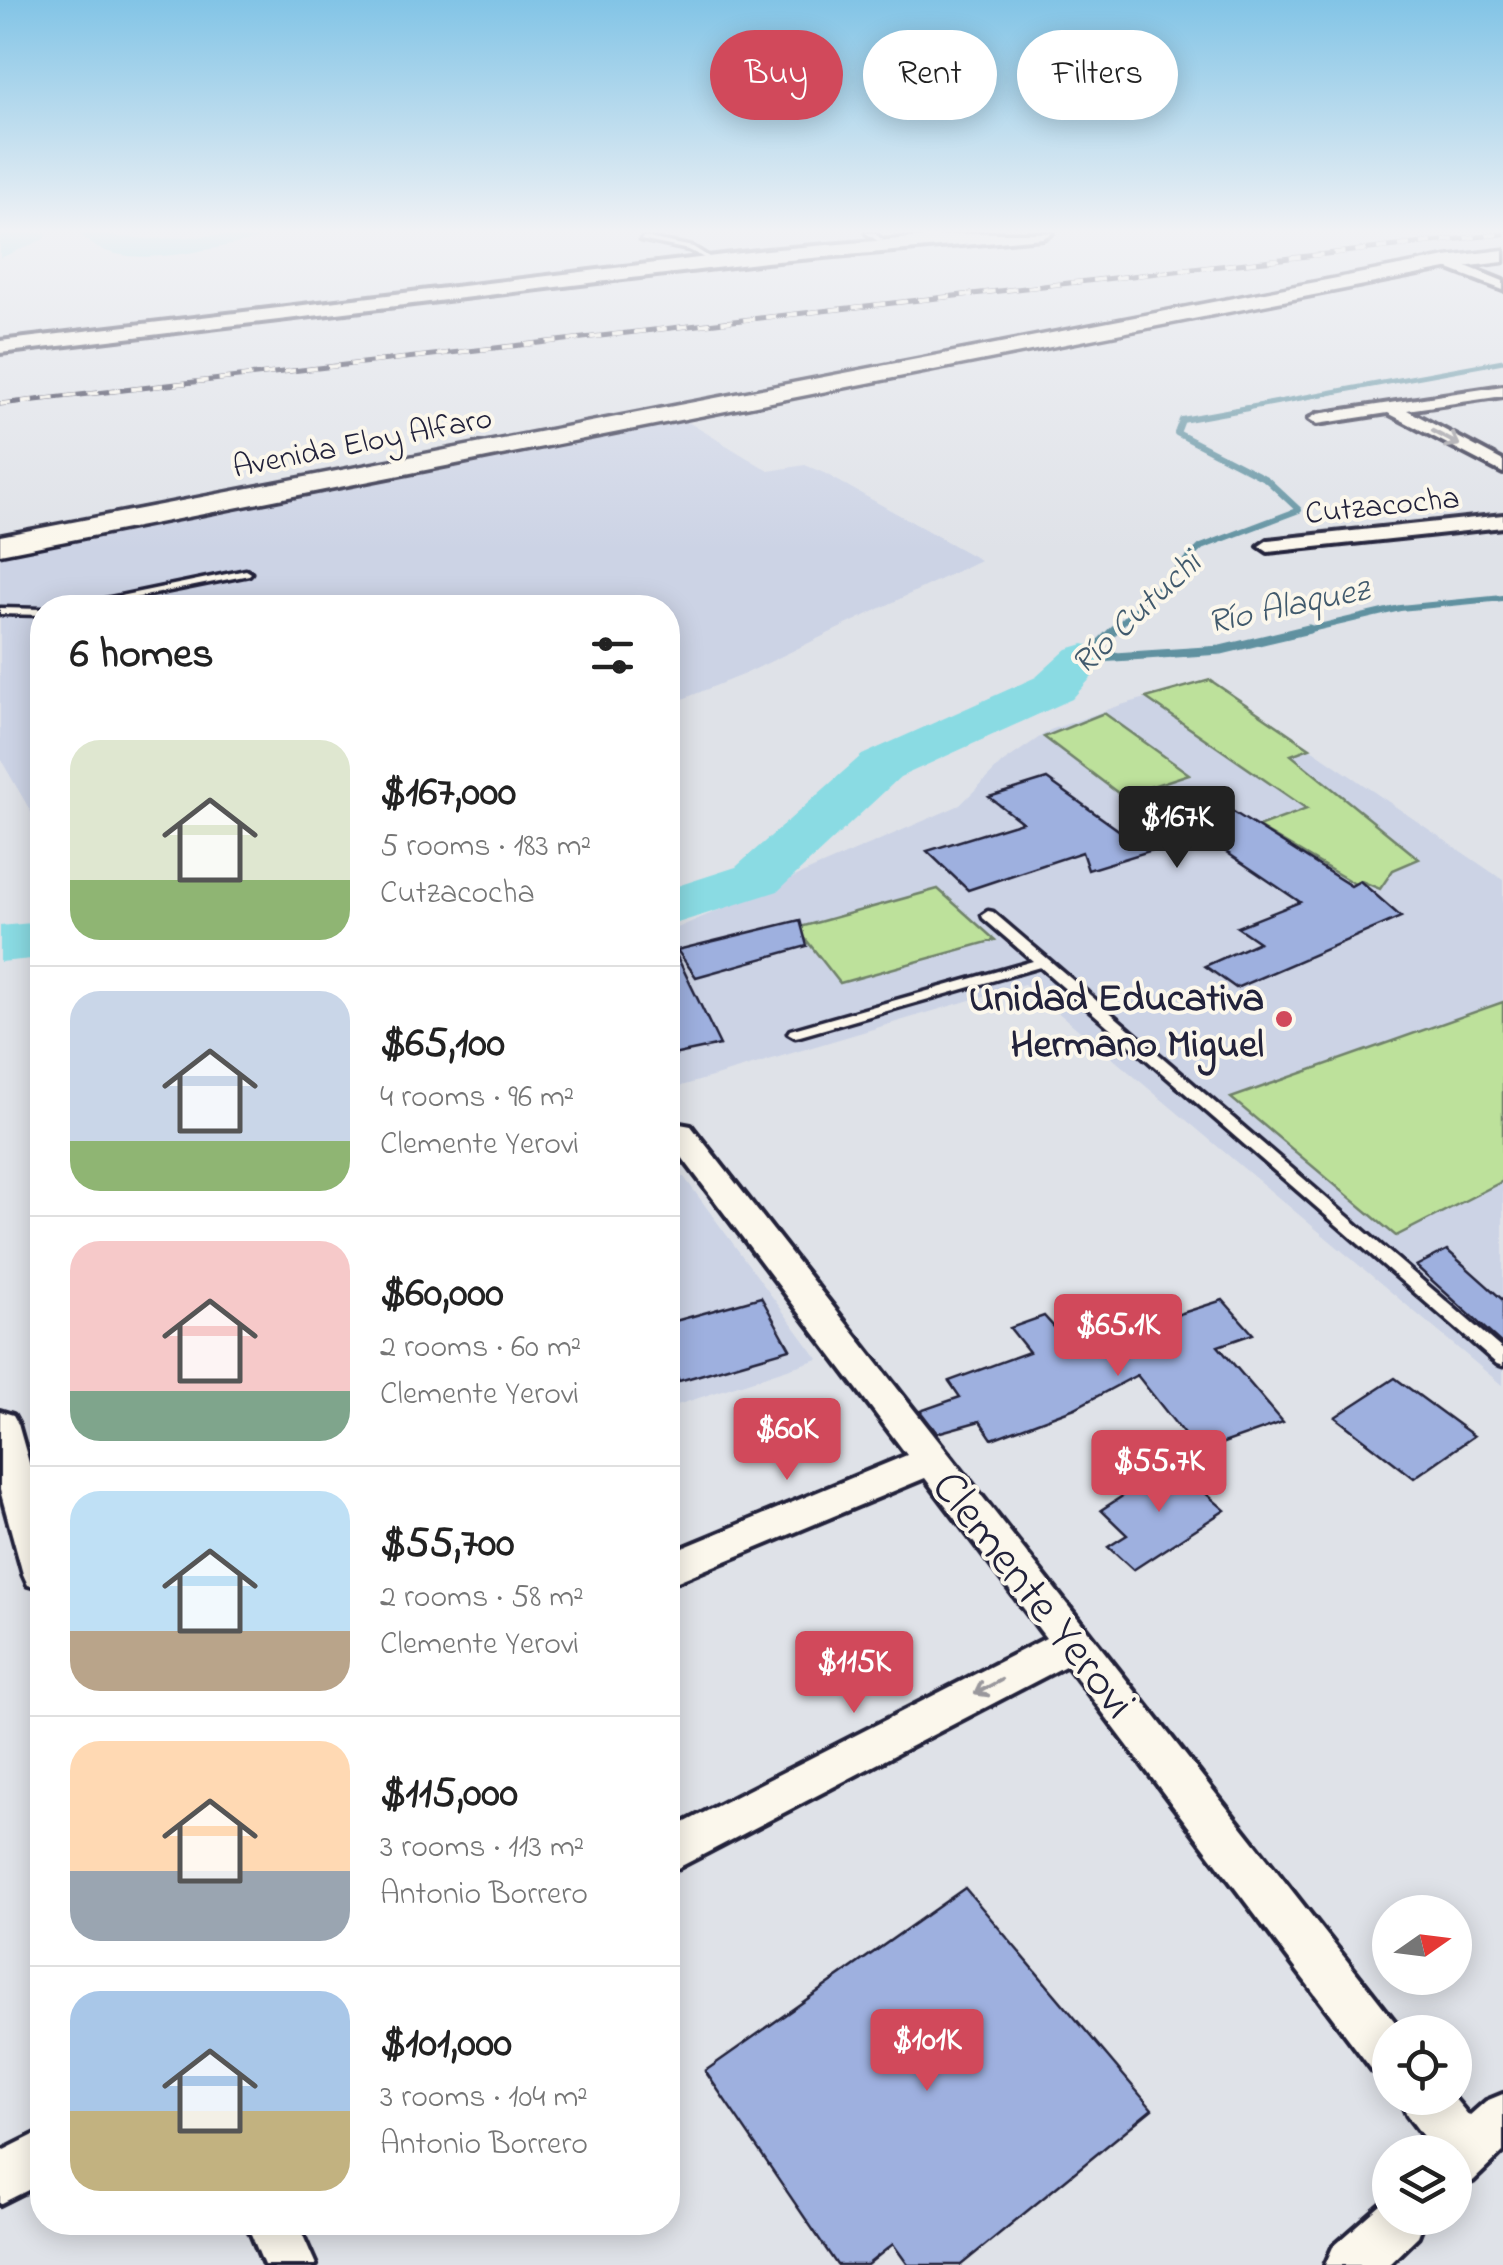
<!DOCTYPE html>
<meta charset="utf-8">
<style>
body{margin:0;font-family:"Indie Flower",sans-serif;background:#f2f2f2;color:#222;height:100vh;display:flex;flex-direction:column;font-size:38px;white-space:nowrap}
*{box-sizing:border-box;margin:0}
p{font-size:32px;color:#767676}
.icon{flex:none;width:55px;height:55px;fill:none;stroke:currentColor;stroke-width:2;stroke-linecap:round;stroke-linejoin:round}
.map{position:relative;flex:1;overflow:hidden}
.drawer{position:absolute;left:30px;top:595px;width:650px;height:1640px;display:flex;flex-direction:column;background:#fff;border-radius:40px;box-shadow:0 5px 25px #0003}
.drawer>*{flex:none}
.banner{position:absolute;left:710px;top:30px;width:642px;height:90px;display:flex;gap:20px}
.needle{width:65px;rotate:76deg}
.fabs{position:absolute;left:1372px;top:1895px;display:grid;gap:20px}
.fabs a{display:grid;place-items:center;width:100px;height:100px;border-radius:50%;background:#fff;box-shadow:0 5px 25px #0003;font-size:50px}
.price{position:absolute;translate:-50% -85px;padding:0 22px;border-radius:10px;background:#d1495b;color:#fff;font-size:32px;line-height:65px;filter:drop-shadow(0 2px 5px #0008)}
.price::after{content:'';position:absolute;left:50%;top:60px;width:30px;height:22px;margin-left:-15px;background:inherit;clip-path:polygon(0 0,100% 0,50% 100%)}
.price.active{background:#222;color:#fff}
ul{padding:0;list-style:none}
li{display:flex;align-items:center;gap:30px;height:250px;padding:0 40px}
li+li{border-top:2px solid #e0e0e0}
li span{display:grid;place-items:center;flex:none;width:280px;height:200px;border-radius:30px;color:#555}
li>.icon{margin-inline-start:auto}
span .icon{width:120px;height:120px;fill:#fffc;stroke-width:1}
li b{font-size:42px}
h2{display:flex;justify-content:space-between;align-items:center;height:120px;padding:0 40px;font-size:42px}
.tag{padding:0 35px;border-radius:45px;background:#fff;box-shadow:0 5px 25px #0003;font-size:35px;line-height:90px}
.tag.active{background:#d1495b;color:#fff}
.map>svg:first-child{display:block}
</style>
<div class="map">
<svg width="1503" height="2265" viewBox="0 0 1503 2265">
<rect width="100%" height="100%" fill="#dfe2e8"/>
<filter id="ink" filterUnits="userSpaceOnUse"><feTurbulence type="fractalNoise" baseFrequency=".01" numOctaves="2"/><feDisplacementMap in="SourceGraphic" scale="20" xChannelSelector="R" yChannelSelector="G"/><feConvolveMatrix kernelMatrix="1 2 1 2 8 2 1 2 1" color-interpolation-filters="sRGB"/></filter>
<g filter="url(#ink)">
<g fill="#ccd3e5">
<polygon points="683,419 769,471 805,465 824,473 980,560 747,673 668,705 668,608 42,608 42,831 0,758 0,556"/>
<polygon points="1210,680 1503,880 1503,1386 1024,984 668,1090 668,932 960,805 1002,763 1050,730 1121,705"/>
<polygon points="668,1177 684,1177 818,1359 668,1408"/>
</g>
<g fill="#bde19b" stroke="#70826b" stroke-width="2.5">
<polygon points="1210,680 1310,748 1291,755 1419,859 1393,870 1380,889 1361,881 1355,884 1258,827 1307,809 1146,698"/>
<polygon points="1104,713 1189,774 1122,796 1044,737"/>
<polygon points="938,889 995,940 840,983 797,928"/>
<polygon points="1503,1002 1503,1181 1396,1236 1231,1098"/>
</g>
<g fill="none" stroke-linecap="round" stroke-linejoin="round">
<polyline stroke="#6091a0" stroke-width="5" points="1235,410 1503,361"/>
<g stroke="#6091a0" stroke-width="6">
<polyline points="1112,632 1201,547 1299,510 1266,479 1177,433 1182,420 1248,408"/>
<polyline points="1298,632 1400,608 1503,598"/>
</g>
<g stroke="#6091a0" stroke-width="9">
<polyline points="1084,659 1115,629"/>
<polyline points="1084,659 1221,650 1309,629"/>
</g>
<g fill="#8adbe3" fill-rule="evenodd">
<polygon points="8,233 48,233 44,239 0,258 0,237"/>
<path d="M 80,233 L 148,239 L 260,233 L 256,239 L 245,242 C 203,250 111,275 80,233 Z"/>
<polygon points="1084,644 1101,649 1108,659 1072,699 900,777 778,891 668,926 668,889 736,867 862,755 1036,677 1067,649"/>
<polygon points="42,922 42,958 0,962 0,926"/>
</g>
</g>
<g fill="#9eb0df" stroke="#22223b" stroke-width="2.5">
<polygon points="1047,779 1120,831 1184,808 1204,819 1232,811 1351,886 1360,881 1401,917 1236,988 1205,966 1259,942 1237,927 1300,902 1201,835 1088,870 1082,852 968,890 927,851 1022,822 989,797"/>
<polygon points="800,920 807,946 696,977 677,950"/>
<polygon points="668,938 720,1045 668,1056"/>
<polygon points="1447,1250 1503,1300 1503,1345 1416,1266"/>
<polygon points="761,1297 790,1349 679,1381 668,1358 668,1323"/>
<polygon points="1223,1300 1253,1334 1218,1346 1283,1422 1198,1452 1137,1375 1075,1408 992,1439 980,1421 937,1433 920,1411 960,1397 949,1381 1029,1352 1010,1328 1044,1316 1073,1348"/>
<polygon points="1395,1378 1474,1436 1414,1478 1335,1417"/>
<polygon points="1172,1464 1225,1510 1133,1570 1108,1547 1127,1535 1101,1510"/>
<polygon points="965,1888 1152,2109 961,2265 908,2265 893,2244 867,2265 837,2265 705,2071"/>
</g>
<g fill="none" stroke-linecap="round" stroke-linejoin="round">
<defs>
<g id="lane">
<polygon points="866,233 874,233 883,240 878,241"/>
<polygon points="643,237 693,247 709,257 706,259 689,250 641,240"/>
<polygon points="246,570 251,573 249,575 85,608 62,608"/>
<polygon points="0,608 42,609 42,615 0,614"/>
<polygon points="988,911 993,912 1048,959 1503,1350 1503,1366 1497,1364 1040,967 800,1036 795,1037 788,1033 790,1030 1033,961 983,918 982,915"/>
</g>
<g id="street">
<polygon points="1441,260 1451,260 1503,281 1503,290 1441,266"/>
<polygon points="1503,386 1503,396 1407,410 1503,461 1503,473 1388,413 1317,424 1309,419 1317,414"/>
<polygon points="1503,515 1503,527 1268,552 1259,546 1268,540"/>
<polygon points="680,1124 691,1126 1403,2032 1390,2032 1390,2078 1373,2071 1067,1665 668,1873 668,1831 1046,1638 925,1478 668,1585 668,1554 907,1455 669,1140 669,1126"/>
<polygon points="0,1411 13,1415 18,1424 42,1509 42,1589 28,1585 23,1574 0,1490"/>
<polygon points="1503,2094 1503,2152 1473,2181 1455,2188 1455,2152 1435,2152 1407,2115 1400,2098 1454,2098 1469,2116 1486,2101"/>
<polygon points="42,2131 42,2183 0,2204 0,2152"/>
<polygon points="1390,2197 1390,2218 1425,2218 1418,2236 1388,2265 1325,2265 1333,2247"/>
<polygon points="246,2222 297,2222 316,2265 264,2265"/>
</g>
<polygon id="secondary" points="973,233 1052,233 1043,238 766,262 0,353 0,341 766,250"/>
<polygon id="primary" points="1503,250 1503,262 1446,269 0,554 0,536 1446,257"/>
</defs>
<use href="#lane" stroke="#22223b" stroke-width="7"/>
<use href="#street" stroke="#22223b" stroke-width="8"/>
<use href="#secondary" stroke="#22223b" stroke-width="8"/>
<use href="#primary" stroke="#22223b" stroke-width="7"/>
<use href="#lane" fill="#fbf7ec" fill-rule="evenodd"/>
<use href="#street" fill="#fbf7ec" fill-rule="evenodd"/>
<use href="#secondary" fill="#fbf7ec" fill-rule="evenodd"/>
<use href="#primary" fill="#fbf7ec" fill-rule="evenodd"/>
<defs>
<polyline id="rail" points="0,404 1503,234"/>
</defs>
<use href="#rail" stroke="#22223b" stroke-width="5"/>
<use href="#rail" stroke="#fbf7ec" stroke-width="4" stroke-dasharray="11" stroke-linecap="butt"/>
</g>
<defs><path id="oneway-shaft" d="M-6 0H5M1.5-3L5.5 0L1.5 3" fill="none" stroke-width="1.6" stroke-linecap="round" stroke-linejoin="round" transform="scale(2.5)"/></defs>
<g stroke="#99979c">
<use href="#oneway-shaft" transform="translate(1446 438) rotate(28)"/>
<use href="#oneway-shaft" transform="translate(988 1687) rotate(152)"/>
</g>
</g>
<linearGradient id="sky" x2="0" y2="1"><stop stop-color="#82c4e6"/><stop offset="0.42" stop-color="#f1f2f5"/><stop offset="1" stop-color="#f1f2f5" stop-opacity="0"/></linearGradient>
<rect width="1503" height="550" fill="url(#sky)"/>
<circle fill="#d1495b" stroke="#fbf7ec" stroke-width="4" cx="1284" cy="1019" r="10"/>
<g text-anchor="middle" stroke-width="8" stroke-linejoin="round" paint-order="stroke">
<g font-size="32" fill="#22223b" stroke="#fbf7ec">
<text transform="translate(362 441) rotate(-11)" y="11">Avenida Eloy Alfaro</text>
<text transform="translate(1382 504) rotate(-6)" y="11">Cutzacocha</text>
</g>
<g font-size="35" font-style="italic" fill="#415a6d" stroke="#fbf7ec">
<text transform="translate(1288 604) rotate(-12)" y="12">Río Alaquez</text>
<text transform="translate(1135 612) rotate(-43)" y="12">Río Cutuchi</text>
</g>
<g font-size="40" font-weight="bold" fill="#22223b" stroke="#fbf7ec" text-anchor="end">
<text x="1264" y="1010">Unidad Educativa<tspan x="1264" dy="46">Hermano Miguel</tspan></text>
</g>
<g font-size="48" fill="#22223b" stroke="#fbf7ec">
<text transform="translate(1036 1593) rotate(52)" y="17">Clemente Yerovi</text>
</g>
</g>
</svg>
<div class="fabs">
<a><svg class="needle" viewBox="-14 -14 28 28"><path d="M0-13l5 13h-10z" fill="#e53935"/><path d="M0 13l5-13h-10z" fill="#767676"/></svg></a>
<a><svg class="icon" aria-label="locate" viewBox="0 0 24 24"><circle cx="12" cy="12" r="6"/><path d="M12 2v4M12 18v4M2 12h4M18 12h4"/></svg></a>
<a><svg class="icon" aria-label="layers" viewBox="0 0 24 24"><path d="M12 4l9 5-9 5-9-5zM3 14l9 5 9-5"/></svg></a>
</div>
<b class="price active" style="left:1177px;top:871px">$167K</b>
<b class="price" style="left:1118px;top:1379px">$65.1K</b>
<b class="price" style="left:787px;top:1483px">$60K</b>
<b class="price" style="left:1159px;top:1515px">$55.7K</b>
<b class="price" style="left:854px;top:1716px">$115K</b>
<b class="price" style="left:927px;top:2094px">$101K</b>
<div class="banner">
<a class="tag active">Buy</a>
<a class="tag">Rent</a>
<a class="tag">Filters</a>
</div>
<section class="drawer">
<h2>6 homes<svg class="icon" aria-label="filters" viewBox="0 0 24 24"><path d="M4 7h16M4 17h16"/><circle cx="9" cy="7" r="2"/><circle cx="15" cy="17" r="2"/></svg></h2>
<ul>
<li><span style="background:linear-gradient(#dfe7d0 70%,#8fb573 0)"><svg class="icon" aria-label="home" viewBox="0 0 24 24"><path d="M3 11l9-7 9 7M6 9v11h12V9"/></svg></span><div><b>$167,000</b><p>5 rooms · 183 m²</p><p>Cutzacocha</p></div></li>
<li><span style="background:linear-gradient(#c9d6e8 75%,#8fb573 0)"><svg class="icon" aria-label="home" viewBox="0 0 24 24"><path d="M3 11l9-7 9 7M6 9v11h12V9"/></svg></span><div><b>$65,100</b><p>4 rooms · 96 m²</p><p>Clemente Yerovi</p></div></li>
<li><span style="background:linear-gradient(#f6c9c9 75%,#7fa58c 0)"><svg class="icon" aria-label="home" viewBox="0 0 24 24"><path d="M3 11l9-7 9 7M6 9v11h12V9"/></svg></span><div><b>$60,000</b><p>2 rooms · 60 m²</p><p>Clemente Yerovi</p></div></li>
<li><span style="background:linear-gradient(#bfe0f5 70%,#b9a48a 0)"><svg class="icon" aria-label="home" viewBox="0 0 24 24"><path d="M3 11l9-7 9 7M6 9v11h12V9"/></svg></span><div><b>$55,700</b><p>2 rooms · 58 m²</p><p>Clemente Yerovi</p></div></li>
<li><span style="background:linear-gradient(#ffd9b3 65%,#9aa5b1 0)"><svg class="icon" aria-label="home" viewBox="0 0 24 24"><path d="M3 11l9-7 9 7M6 9v11h12V9"/></svg></span><div><b>$115,000</b><p>3 rooms · 113 m²</p><p>Antonio Borrero</p></div></li>
<li><span style="background:linear-gradient(#a9c7e8 60%,#c2b280 0)"><svg class="icon" aria-label="home" viewBox="0 0 24 24"><path d="M3 11l9-7 9 7M6 9v11h12V9"/></svg></span><div><b>$101,000</b><p>3 rooms · 104 m²</p><p>Antonio Borrero</p></div></li>
</ul>
</section>
</div>
